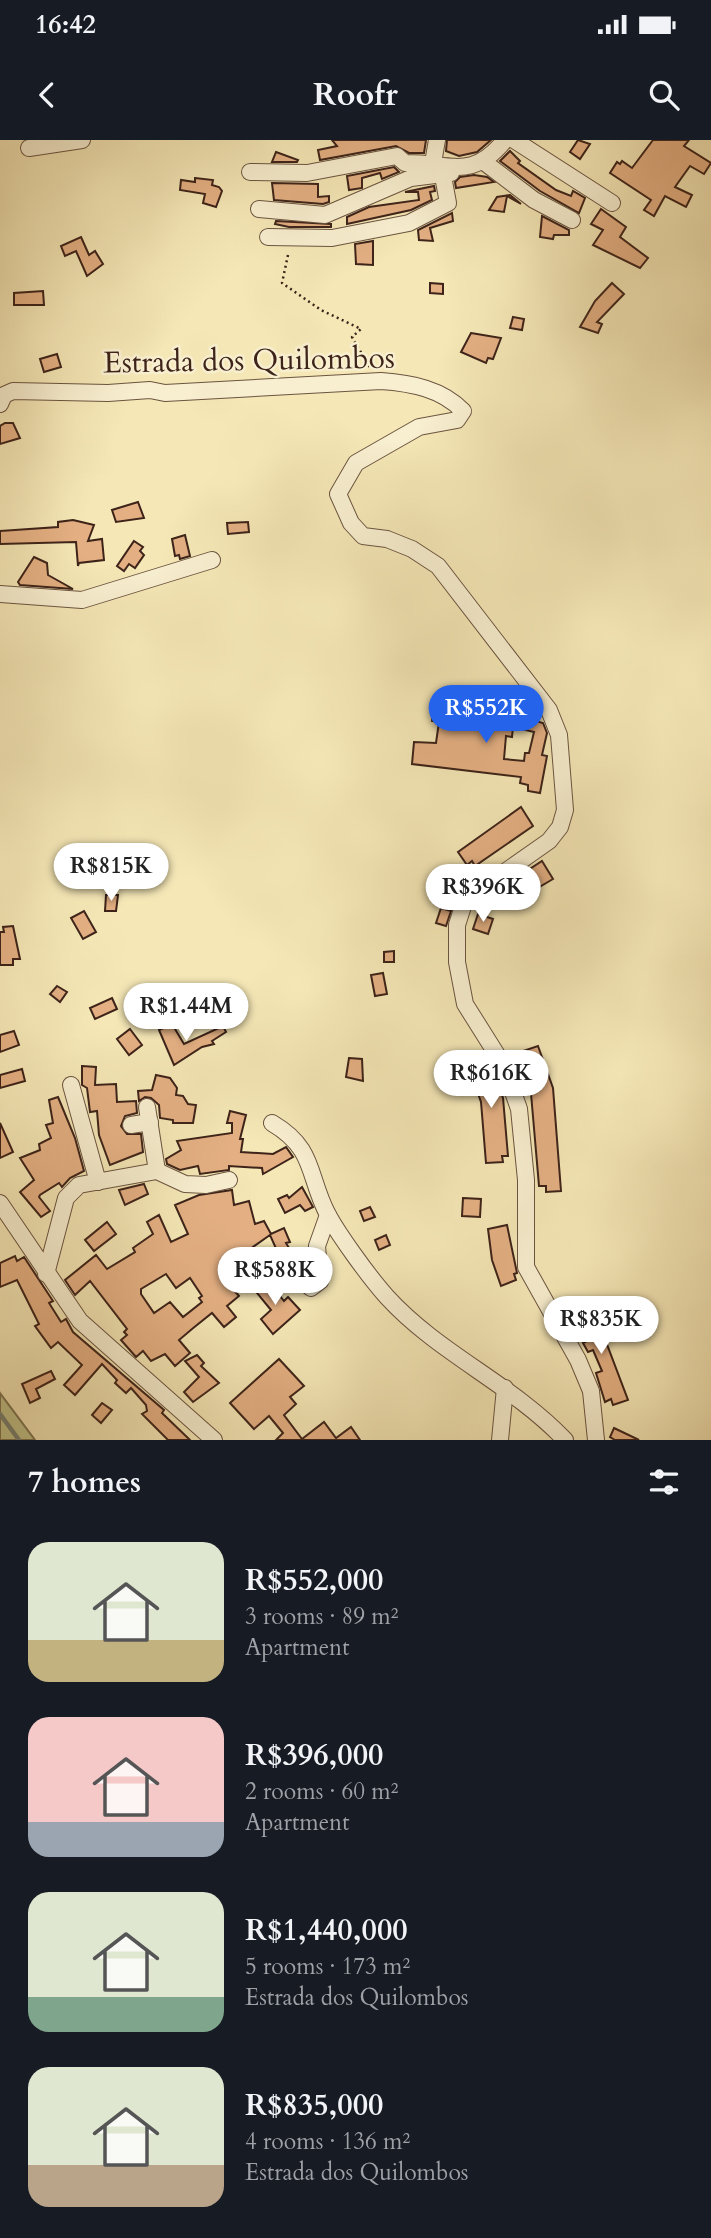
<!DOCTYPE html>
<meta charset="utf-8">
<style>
body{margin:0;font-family:Cardo,serif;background:#242831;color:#f1f3f6;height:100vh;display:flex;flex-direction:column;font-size:26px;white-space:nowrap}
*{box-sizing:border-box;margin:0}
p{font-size:23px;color:#9ea1a6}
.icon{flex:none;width:38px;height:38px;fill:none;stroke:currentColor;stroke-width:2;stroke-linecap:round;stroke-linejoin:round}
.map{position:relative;height:1300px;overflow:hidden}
.panel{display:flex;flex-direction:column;background:#171b24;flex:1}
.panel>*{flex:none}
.price{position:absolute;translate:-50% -60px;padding:0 16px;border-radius:24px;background:#fff;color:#222;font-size:23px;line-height:46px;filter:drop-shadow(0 2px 4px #0008)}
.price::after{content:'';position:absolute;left:50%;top:42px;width:21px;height:16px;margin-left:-10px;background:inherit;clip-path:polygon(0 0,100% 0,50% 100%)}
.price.selected{background:#2563eb;color:#fff}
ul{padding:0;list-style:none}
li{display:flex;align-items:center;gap:21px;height:175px;padding:0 28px}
li span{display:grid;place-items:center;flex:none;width:196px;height:140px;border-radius:21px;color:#555}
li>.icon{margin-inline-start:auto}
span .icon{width:84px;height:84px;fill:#fffc;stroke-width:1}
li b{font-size:30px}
h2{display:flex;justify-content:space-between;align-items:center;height:84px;padding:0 28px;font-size:30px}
.status{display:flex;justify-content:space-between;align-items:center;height:49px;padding:0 35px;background:#171b24;direction:ltr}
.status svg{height:19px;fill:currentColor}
header{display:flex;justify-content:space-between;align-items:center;height:91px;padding:0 28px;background:#171b24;font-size:32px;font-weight:800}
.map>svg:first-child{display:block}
</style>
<div class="status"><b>16:42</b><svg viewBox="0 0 49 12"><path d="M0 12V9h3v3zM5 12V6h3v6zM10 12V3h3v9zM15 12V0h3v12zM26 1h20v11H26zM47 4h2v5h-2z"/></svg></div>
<header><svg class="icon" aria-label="back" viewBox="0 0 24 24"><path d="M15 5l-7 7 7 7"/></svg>Roofr<svg class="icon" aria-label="search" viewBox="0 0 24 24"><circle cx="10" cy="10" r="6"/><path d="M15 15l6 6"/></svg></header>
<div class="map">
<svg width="711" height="1300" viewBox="0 0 711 1300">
<rect width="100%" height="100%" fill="#f5e7b6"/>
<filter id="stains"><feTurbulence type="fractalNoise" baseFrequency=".00286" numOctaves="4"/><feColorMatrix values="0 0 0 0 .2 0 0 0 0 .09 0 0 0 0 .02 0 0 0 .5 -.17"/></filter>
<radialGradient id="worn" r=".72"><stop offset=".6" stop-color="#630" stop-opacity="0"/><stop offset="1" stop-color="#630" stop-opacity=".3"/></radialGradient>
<polygon fill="#c1c48b" stroke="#7f7452" stroke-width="2" points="0,1253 35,1300 0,1300"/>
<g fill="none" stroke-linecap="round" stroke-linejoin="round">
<polyline stroke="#768173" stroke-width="4.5" points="0,1274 19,1300"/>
</g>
<g fill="#e4b083" stroke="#3d2319" stroke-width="2" fill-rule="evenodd">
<polygon points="332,0 426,0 424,13 409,13 396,6 320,20 318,10 337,6"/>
<polygon points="447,0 491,0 477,12 459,16 446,11"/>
<polygon points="578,0 590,4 580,19 570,12"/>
<polygon points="653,0 689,0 684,6 711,23 704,34 690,26 675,47 692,55 686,67 665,56 654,76 644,70 651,60 610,33 617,22 620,24 622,21 632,28"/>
<polygon points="510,11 520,21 518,23 556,50 571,56 573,51 585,58 579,73 540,51 500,21"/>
<polygon points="276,12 298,20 297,22 272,22"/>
<polygon points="394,27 399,32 382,39 380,33 362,38 362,48 349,50 347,36"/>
<polygon points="474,35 487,37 494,42 456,48 455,42 460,37"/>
<polygon points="195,38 213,40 212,45 219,47 222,51 216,67 203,63 205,54 180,50 181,40 195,42"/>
<polygon points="272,43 318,44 318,57 329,56 329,62 323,64 274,60"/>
<polygon points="434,46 435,51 430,52 432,60 411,70 347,84 347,77 369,67 419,60 418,52 405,52"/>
<polygon points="510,55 521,64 507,56 504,72 489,70 497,57"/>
<polygon points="601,69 626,87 620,97 648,118 640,128 593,105 603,90 591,84"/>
<polygon points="452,73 453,81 430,88 433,101 419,100 418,90"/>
<polygon points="542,76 569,90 569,95 554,95 553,99 540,97"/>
<polygon points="276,81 331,84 331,87 289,87 275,84"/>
<polygon points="81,97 89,115 95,111 103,124 87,136 76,111 65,116 61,106"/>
<polygon points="373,101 373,125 356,124 355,104"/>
<polygon points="430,143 443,144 443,154 430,153"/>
<polygon points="612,143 624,154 597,182 602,184 598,193 580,187 595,161"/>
<polygon points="43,151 44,165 14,165 14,153"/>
<polygon points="513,177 524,179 522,190 510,188"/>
<polygon points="471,193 501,198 493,219 488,218 486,223 461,212"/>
<polygon points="57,214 61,227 44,232 40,219"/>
<polygon points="5,283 13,283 20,298 0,304 0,286"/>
<polygon points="138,362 144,378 116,382 112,370"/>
<polygon points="73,380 94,385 88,401 102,399 104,420 79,423 78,426 76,402 0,404 0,391 58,387 58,382"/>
<polygon points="248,382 249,392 228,394 227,383"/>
<polygon points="185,395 190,416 180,419 179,415 175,416 172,399"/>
<polygon points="134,401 143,407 140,411 144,415 135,428 129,424 124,431 117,426"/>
<polygon points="34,417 47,423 48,435 73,449 20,445 18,442"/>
<path d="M 434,565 L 514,575 L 543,583 L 547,593 L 542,615 L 547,616 L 540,653 L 528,651 L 528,645 L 520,643 L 521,637 L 412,624 L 414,602 L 436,603 L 439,582 L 432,581 ZM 513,587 L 534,592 L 529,613 L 525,613 L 524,621 L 504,619 L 506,596 L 512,597 Z"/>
<polygon points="521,667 533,686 475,726 472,721 467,725 458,712"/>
<polygon points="542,721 553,739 502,769 494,756 499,753 498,750"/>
<polygon points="106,755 118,755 116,771 105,771"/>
<polygon points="441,768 451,771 446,786 436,783"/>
<polygon points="84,771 96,792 83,799 71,778"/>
<polygon points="478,774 493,779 488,794 473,789"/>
<polygon points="13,786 20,819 13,819 13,825 0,825 0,792 4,792 3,787"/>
<polygon points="394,811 394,822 384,822 384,812"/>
<polygon points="383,833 387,854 375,856 371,835"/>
<polygon points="57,846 67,852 60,862 50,854"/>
<polygon points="112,858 117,869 95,879 90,868"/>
<polygon points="172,884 184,904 223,886 226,892 212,901 214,904 202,907 174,925 159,890"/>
<polygon points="130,889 142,905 129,915 117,899"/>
<polygon points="14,891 19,905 0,912 0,895"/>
<polygon points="538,906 553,948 561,1051 546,1052 546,1046 539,1046 530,942 517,913"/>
<polygon points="485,916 493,929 503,958 508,1016 502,1016 503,1022 486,1023 481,962 467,923"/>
<polygon points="349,918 362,919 363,941 346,937"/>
<polygon points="82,926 96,927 95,945 116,944 117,962 136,961 137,973 125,976 121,986 127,994 141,994 143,1012 110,1025 99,995 97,971 90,972 87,948 82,945"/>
<polygon points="22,929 25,941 0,948 0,935"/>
<polygon points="156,935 170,938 177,948 176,955 183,956 188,964 196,965 193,983 173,983 173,980 160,978 159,965 151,958 145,957 139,961 138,951 152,950"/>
<polygon points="58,957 75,998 84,1031 70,1038 62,1047 59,1043 40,1055 39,1057 50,1071 41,1077 20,1052 34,1040 20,1018 40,1010 39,1004 51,998 46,985 53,983 49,960"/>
<polygon points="230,971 246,975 240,999 243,999 241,1012 273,1014 286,1007 293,1017 263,1034 262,1028 229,1026 229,1030 200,1034 198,1026 180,1030 167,1024 166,1019 181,1010 177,1001 232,993 232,983 227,983"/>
<polygon points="0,983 13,1012 0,1018"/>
<polygon points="144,1044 148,1054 125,1065 119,1050"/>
<polygon points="302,1047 313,1067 305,1071 300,1065 285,1073 278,1059 287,1055 289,1058"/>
<path d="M 232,1050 L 234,1065 L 249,1061 L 255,1084 L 264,1081 L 271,1094 L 284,1088 L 290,1102 L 286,1103 L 289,1108 L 278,1113 L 270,1095 L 250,1109 L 222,1119 L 229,1130 L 221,1135 L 239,1156 L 227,1166 L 236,1177 L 224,1187 L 212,1173 L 192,1189 L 179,1200 L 190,1213 L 175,1226 L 165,1214 L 151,1221 L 143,1211 L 136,1217 L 121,1200 L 127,1195 L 124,1192 L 127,1189 L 90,1141 L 75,1155 L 65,1140 L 96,1115 L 107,1129 L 135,1112 L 133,1108 L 153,1094 L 147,1082 L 159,1075 L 171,1102 L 188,1094 L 175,1065 L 199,1055 ZM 166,1134 L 176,1148 L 190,1138 L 202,1156 L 199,1158 L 202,1162 L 183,1177 L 170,1162 L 154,1173 L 141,1154 L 141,1149 Z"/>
<polygon points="463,1058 481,1059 480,1077 462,1076"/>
<polygon points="370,1067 375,1077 364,1081 360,1071"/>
<polygon points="107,1082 116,1094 94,1111 85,1100"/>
<polygon points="507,1085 517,1133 514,1134 516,1140 501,1146 492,1120 488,1089"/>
<polygon points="386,1095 390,1105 379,1110 375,1100"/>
<polygon points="15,1116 17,1121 24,1117 53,1161 49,1163 61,1182 66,1179 73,1192 164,1270 162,1273 190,1300 168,1300 142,1274 147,1271 146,1265 131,1248 126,1253 115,1243 117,1240 102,1224 75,1255 64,1245 82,1225 58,1202 51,1208 35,1186 39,1184 17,1140 0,1147 0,1123"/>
<polygon points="275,1118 281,1127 272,1133 266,1124"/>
<polygon points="266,1138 284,1161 288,1157 300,1170 273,1194 261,1179 271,1170 253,1148"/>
<polygon points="584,1162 603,1194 628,1260 613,1265 611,1259 605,1262 596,1233 602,1231 593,1210 588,1212 583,1203 587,1201 573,1176 578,1173 575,1167"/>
<polygon points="197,1215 204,1223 201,1226 219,1243 193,1262 184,1252 199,1237 185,1221"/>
<polygon points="279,1219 304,1246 290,1257 296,1264 284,1275 302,1299 324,1282 336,1298 351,1287 360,1300 276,1300 283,1293 269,1276 254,1289 230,1263"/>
<polygon points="51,1231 55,1239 36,1249 40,1258 30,1263 22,1244"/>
<polygon points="102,1263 112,1270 101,1283 92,1275"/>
<polygon points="614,1288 639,1300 615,1300 610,1297"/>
</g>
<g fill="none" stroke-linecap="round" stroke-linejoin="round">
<defs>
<g id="minor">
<polyline points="514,0 612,63"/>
<polyline points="29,8 82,0"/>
<polyline points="484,22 534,60 572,80"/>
<polyline points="433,23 437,0"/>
<path d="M 250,32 L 307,33 L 397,16 L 405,23 C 450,22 471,42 505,0"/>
<polyline points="259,69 325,75 411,38 451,33"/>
<polyline points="268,97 332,98 409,83 448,63 443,36"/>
<path d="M 0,264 L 4,255 L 13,251 L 108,253 L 150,250 L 165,253 L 381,241 C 411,243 442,249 463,271 L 457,280 L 419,287 L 356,323 L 338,354 L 351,383 L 363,396 L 387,399 L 412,409 L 438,426 L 549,570 L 559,595 L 565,670 L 560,687 L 549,701 L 465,760 L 457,785 L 457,822 L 465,864 L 504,926 L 519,969 L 526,1040 L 526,1127 L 578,1220 L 591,1251 L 596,1300"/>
<polyline points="0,454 82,460 212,420"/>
<polyline points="71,945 98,1042"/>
<polyline points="147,967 157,1031"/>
<path d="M 272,983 C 316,1009 307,1035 328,1075 C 340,1097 370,1138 387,1157 C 439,1214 512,1244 565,1300"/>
<polyline points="131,985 150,982"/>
<polyline points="0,1063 80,1181 214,1300"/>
<polyline points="46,1134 66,1058 79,1045 157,1031 185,1044 206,1045 229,1040"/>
<polyline points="295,1134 311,1148 320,1141 317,1106 328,1075"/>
<polyline points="500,1300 505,1248"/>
</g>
</defs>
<use href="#minor" stroke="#6b5440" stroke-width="18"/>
<polyline stroke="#3d2319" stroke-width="2.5" stroke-dasharray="2 3.5" stroke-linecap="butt" points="288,115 282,143 321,170 361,189 352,197 370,228"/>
<use href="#minor" stroke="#f8efd0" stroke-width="16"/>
</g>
<g text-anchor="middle" stroke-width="5" stroke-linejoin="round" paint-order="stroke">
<g font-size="30" fill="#3d2319" stroke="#f8efd0">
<text transform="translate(249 220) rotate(-1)" y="10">Estrada dos Quilombos</text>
</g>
</g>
<rect width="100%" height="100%" filter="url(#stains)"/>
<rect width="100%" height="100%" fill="url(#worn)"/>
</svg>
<b class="price selected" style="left:486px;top:605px">R$552K</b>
<b class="price" style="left:111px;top:763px">R$815K</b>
<b class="price" style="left:483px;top:784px">R$396K</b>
<b class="price" style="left:186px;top:903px">R$1.44M</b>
<b class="price" style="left:491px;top:970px">R$616K</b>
<b class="price" style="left:275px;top:1167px">R$588K</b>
<b class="price" style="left:601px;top:1216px">R$835K</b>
</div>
<section class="panel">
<h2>7 homes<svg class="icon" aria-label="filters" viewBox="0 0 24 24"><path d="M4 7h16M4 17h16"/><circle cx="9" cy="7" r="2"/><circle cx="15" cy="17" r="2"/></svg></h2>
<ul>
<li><span style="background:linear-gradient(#dfe7d0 70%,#c2b280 0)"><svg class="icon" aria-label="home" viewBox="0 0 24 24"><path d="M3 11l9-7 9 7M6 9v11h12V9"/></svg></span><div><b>R$552,000</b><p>3 rooms · 89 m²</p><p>Apartment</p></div></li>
<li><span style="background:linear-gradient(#f6c9c9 75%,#9aa5b1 0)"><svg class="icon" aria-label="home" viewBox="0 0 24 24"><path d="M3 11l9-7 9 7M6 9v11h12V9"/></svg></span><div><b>R$396,000</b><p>2 rooms · 60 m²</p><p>Apartment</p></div></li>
<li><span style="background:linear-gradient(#dfe7d0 75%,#7fa58c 0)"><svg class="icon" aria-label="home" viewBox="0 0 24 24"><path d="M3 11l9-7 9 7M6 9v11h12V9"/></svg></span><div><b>R$1,440,000</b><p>5 rooms · 173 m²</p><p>Estrada dos Quilombos</p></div></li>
<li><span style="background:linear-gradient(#dfe7d0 70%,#b9a48a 0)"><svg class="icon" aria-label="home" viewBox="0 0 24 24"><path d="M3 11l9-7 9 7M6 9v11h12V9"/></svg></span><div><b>R$835,000</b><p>4 rooms · 136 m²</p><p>Estrada dos Quilombos</p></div></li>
</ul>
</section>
